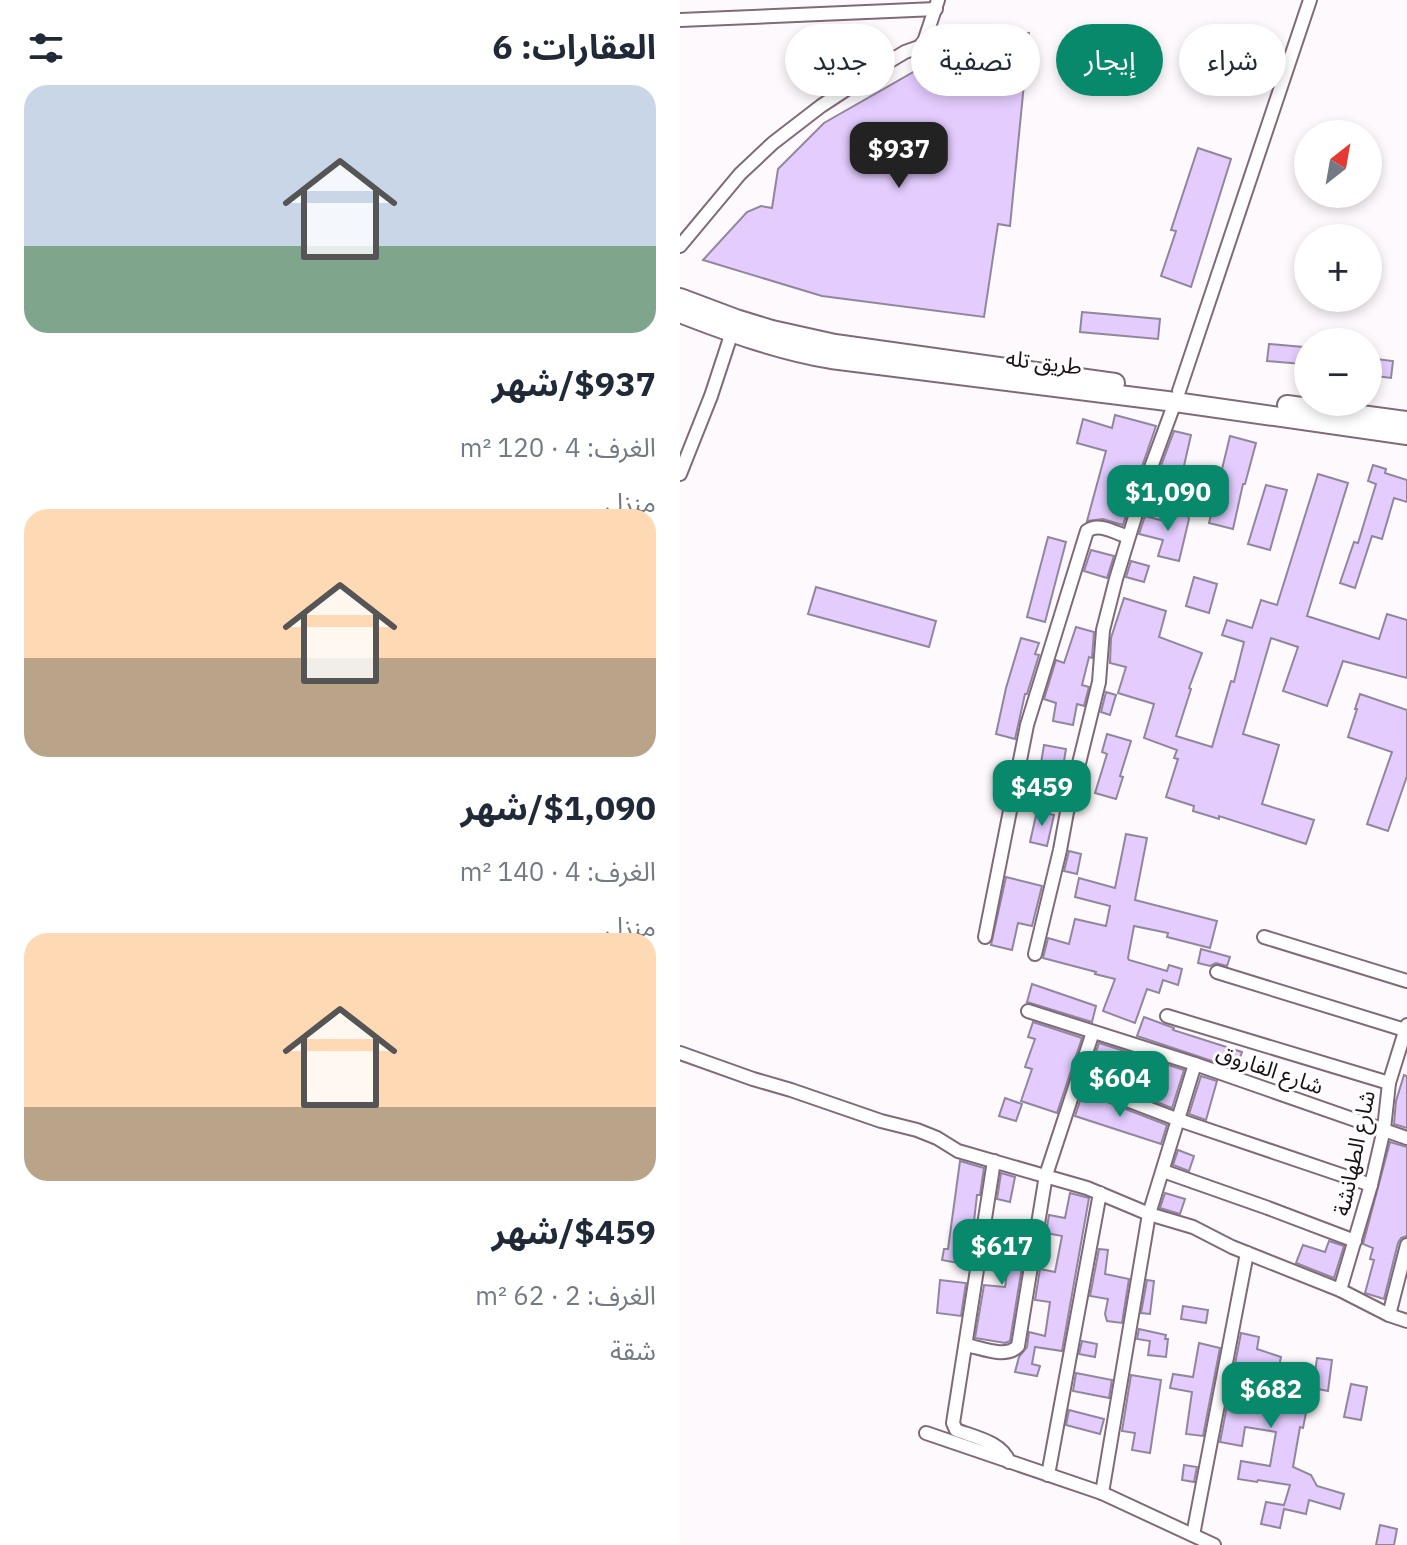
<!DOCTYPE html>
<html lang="ar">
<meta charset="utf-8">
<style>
body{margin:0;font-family:"IBM Plex Sans","Noto Sans Arabic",sans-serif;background:#f2f2f3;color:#1f2937;direction:rtl;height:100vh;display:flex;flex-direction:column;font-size:30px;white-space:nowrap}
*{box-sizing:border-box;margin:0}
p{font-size:26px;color:#747a83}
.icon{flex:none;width:44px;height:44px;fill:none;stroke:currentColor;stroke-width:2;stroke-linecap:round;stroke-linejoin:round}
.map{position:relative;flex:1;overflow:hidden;direction:ltr}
.drawer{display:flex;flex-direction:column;background:#fff;width:680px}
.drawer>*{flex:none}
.guide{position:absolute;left:24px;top:24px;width:582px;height:72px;direction:rtl;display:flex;gap:16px}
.needle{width:52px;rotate:31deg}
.tools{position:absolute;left:614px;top:120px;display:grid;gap:16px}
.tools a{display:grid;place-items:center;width:88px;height:88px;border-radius:50%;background:#fff;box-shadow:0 4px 12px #0003;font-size:40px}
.price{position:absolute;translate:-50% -68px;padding:0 18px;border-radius:16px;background:#09896c;color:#fff;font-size:26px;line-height:52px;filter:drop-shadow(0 2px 4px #0008)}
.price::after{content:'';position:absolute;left:50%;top:48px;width:24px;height:18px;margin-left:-12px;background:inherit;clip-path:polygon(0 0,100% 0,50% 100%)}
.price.on{background:#222;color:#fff}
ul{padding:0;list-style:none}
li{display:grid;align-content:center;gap:16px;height:424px;padding:0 24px}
li span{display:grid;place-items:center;height:248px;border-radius:24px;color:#555}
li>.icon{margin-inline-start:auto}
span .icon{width:144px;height:144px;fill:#fffc;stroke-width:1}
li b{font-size:34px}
h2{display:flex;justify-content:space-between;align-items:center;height:96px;padding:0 24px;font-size:34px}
.tag{padding:0 28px;border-radius:36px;background:#fff;box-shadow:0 4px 12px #0003;font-size:28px;line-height:72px}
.tag.on{background:#09896c;color:#fff}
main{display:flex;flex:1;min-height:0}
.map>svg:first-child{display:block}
</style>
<main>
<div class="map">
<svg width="727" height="1545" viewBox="0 0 727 1545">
<rect width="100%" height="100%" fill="#fef9fc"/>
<g fill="#e4ccfe" stroke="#91879d" stroke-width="2">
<polygon points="349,33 330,226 318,224 304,317 142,296 23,260 67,212 81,206 92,208 98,169 144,123 258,58 309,39"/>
<polygon points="518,148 551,159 511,287 481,276 496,231 491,230"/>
<polygon points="402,312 480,319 478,339 400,332"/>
<polygon points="589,344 623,347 622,364 587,361"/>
<polygon points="688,358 713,361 711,378 688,375"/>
<polygon points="435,415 476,426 458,478 443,525 423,519 407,521 426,451 397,443 403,419 432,428"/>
<polygon points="494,431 511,435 501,479 478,474"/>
<polygon points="550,436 576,443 565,484 563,484 553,529 529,523"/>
<polygon points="693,465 706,469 705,473 727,480 727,502 714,498 702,539 692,536 675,588 660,583 674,542 678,543 696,484 688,481"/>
<polygon points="638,474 668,483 627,616 699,639 707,614 727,620 727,678 663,661 647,706 603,691 618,647 591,638 563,734 599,745 582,804 634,820 626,844 539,816 539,819 513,811 514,806 486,797 498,759 494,758 497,750 464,738 474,704 438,693 446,667 430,663 431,638 444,598 486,611 479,637 522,653 509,688 511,689 496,736 532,747 551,681 554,682 564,642 542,635 547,620 572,628 581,600 597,605"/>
<polygon points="586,485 607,490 590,550 568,544"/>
<polygon points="491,509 507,514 509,519 499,561 478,556 483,540 459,534 465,516 488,522"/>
<polygon points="368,537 386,542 365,622 347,617"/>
<polygon points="411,550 434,556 427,578 404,571"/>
<polygon points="451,561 469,566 464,582 446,577"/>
<polygon points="514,577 537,584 529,613 506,606"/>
<polygon points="136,587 256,621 249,647 128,614"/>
<polygon points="396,627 414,632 412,658 409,657 402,685 409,687 404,706 397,704 393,725 373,721 376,703 364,699 376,660 384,663"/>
<polygon points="341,638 359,643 355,654 359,655 347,694 345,694 335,739 316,734 326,688"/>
<polygon points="426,692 436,695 430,715 421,712"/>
<polygon points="680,694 727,710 727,776 708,831 687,824 712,752 668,737 677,709 675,709"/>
<polygon points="427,734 451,741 440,776 443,777 436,799 415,793 427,754 422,752"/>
<polygon points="364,745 386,749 383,767 361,763"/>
<polygon points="346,778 359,782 353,806 341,803"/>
<polygon points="357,811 374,815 367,846 350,842"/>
<polygon points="446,834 467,838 455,900 537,921 530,948 487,937 488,933 454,926 448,958 449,960 487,971 489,965 502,969 498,985 483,980 479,993 467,989 455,1023 423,1011 435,979 415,974 416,972 363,958 368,938 389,944 395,919 426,926 430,906 395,897 399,878 435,888"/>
<polygon points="389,851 401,854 397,874 384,871"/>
<polygon points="326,877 362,886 352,926 338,923 332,950 311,945"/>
<polygon points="521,949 550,957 547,966 536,963 530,966 518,963"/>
<polygon points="352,984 416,1006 412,1022 347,1002"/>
<polygon points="464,1017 494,1028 493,1030 562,1052 556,1069 457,1036"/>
<polygon points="353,1022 402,1038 377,1113 341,1101 352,1069 345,1067 355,1039 348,1037"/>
<polygon points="419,1043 504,1070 492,1108 428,1083 431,1074 411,1066"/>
<polygon points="724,1075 727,1076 727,1128 714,1124 716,1101"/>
<polygon points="521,1076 537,1081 526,1120 509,1114"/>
<polygon points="402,1095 422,1100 487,1125 481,1144 395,1116"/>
<polygon points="325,1098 342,1104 336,1121 319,1116"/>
<polygon points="710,1142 727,1147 727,1236 721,1238 718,1243 704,1299 685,1293 694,1260 690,1259 693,1248 683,1244"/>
<polygon points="498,1150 514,1156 509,1171 493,1165"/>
<polygon points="280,1161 304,1168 300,1195 297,1195 289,1265 262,1260 264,1249 268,1249"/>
<polygon points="321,1173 335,1177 330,1202 317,1199"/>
<polygon points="390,1193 409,1198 382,1351 355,1347 352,1364 360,1366 357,1376 335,1372 339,1357 347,1347 349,1332 365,1336 370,1302 355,1300 360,1269 375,1272 382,1236 366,1233 369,1215 385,1218"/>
<polygon points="485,1193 505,1199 500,1214 480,1208"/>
<polygon points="312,1230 347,1236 330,1341 325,1343 295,1338 304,1285 325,1287 327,1273 306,1269"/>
<polygon points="649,1241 664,1246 654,1278 616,1263 623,1245 645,1252"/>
<polygon points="419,1249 428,1250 425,1274 449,1279 442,1323 427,1321 425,1314 428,1299 410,1296"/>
<polygon points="260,1280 286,1283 281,1316 257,1313"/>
<polygon points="467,1280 474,1281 470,1314 461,1313"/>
<polygon points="503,1306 528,1310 526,1323 501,1319"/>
<polygon points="459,1329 486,1335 485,1339 488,1339 486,1357 468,1355 470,1341 457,1339"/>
<polygon points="561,1333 579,1337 577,1349 601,1357 594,1391 629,1398 623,1428 620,1427 613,1467 631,1475 637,1486 664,1494 660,1509 629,1500 626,1514 604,1509 600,1528 581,1524 586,1502 604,1505 610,1485 578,1480 577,1482 558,1479 561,1461 590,1466 596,1432 565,1427 562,1446 540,1442"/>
<polygon points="402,1341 417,1344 415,1357 399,1354"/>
<polygon points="519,1343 540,1348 523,1436 506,1434 512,1392 490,1388 493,1374 513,1377"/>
<polygon points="637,1358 652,1360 648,1391 633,1388"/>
<polygon points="396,1373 432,1380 429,1398 393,1391"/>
<polygon points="451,1375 481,1380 470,1453 452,1450 455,1433 442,1431"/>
<polygon points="671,1384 687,1387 681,1420 664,1417"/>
<polygon points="389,1410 424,1419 420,1434 386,1425"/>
<polygon points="504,1465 517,1467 514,1482 502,1480"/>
<polygon points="700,1525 717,1529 714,1545 696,1545"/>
</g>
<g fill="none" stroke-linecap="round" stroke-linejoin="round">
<defs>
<g id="minor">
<polyline points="0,20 256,9"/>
<polyline points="0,246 60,174 93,143 141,106 205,64 225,52 239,47 244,42 258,0"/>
<polyline points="499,391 630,0"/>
<polyline points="0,474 31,396 54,326"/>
<path d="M 305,937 L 347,725 L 407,531 C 418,522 434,532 448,537"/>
<polyline points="584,937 727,981"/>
<polyline points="355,954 380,850 387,812 419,682 423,630 436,579 466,481 495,402"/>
<polyline points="537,972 725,1030"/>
<polyline points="348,1011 515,1064 727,1138"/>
<polyline points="487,1016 709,1083"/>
<polyline points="0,1053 73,1079 111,1090 201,1121 237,1130 257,1138 278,1151 407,1188 469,1214 513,1227 552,1247 660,1290 709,1315 727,1321"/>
<polyline points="397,1081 499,1120 691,1185"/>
<path d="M 314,1161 L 273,1423 L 276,1430 C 294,1437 322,1442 329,1462"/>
<polyline points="483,1171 588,1208 675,1241"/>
<polyline points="660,1290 691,1185 704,1129 709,1083 727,1025"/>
<polyline points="709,1315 727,1245"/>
<path d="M 286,1345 C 302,1348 326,1359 338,1346 L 366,1175 L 413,1032"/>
<polyline points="246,1433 422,1493 534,1545"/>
<polyline points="368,1475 420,1193"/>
<polyline points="422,1493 469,1214 515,1064"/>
<polyline points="513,1535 567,1253"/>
</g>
<g id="secondary">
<polyline points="0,298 56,319 92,330 155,344 435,383"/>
<path d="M 0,313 C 49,332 98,350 151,359 L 495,402 L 727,435"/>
<polyline points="607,405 727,421"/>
</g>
</defs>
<use href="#minor" stroke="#806a78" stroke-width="16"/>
<use href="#secondary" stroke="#806a78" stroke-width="22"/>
<use href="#minor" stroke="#fff" stroke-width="12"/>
<use href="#secondary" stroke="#fff" stroke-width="18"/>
</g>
<g text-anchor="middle" stroke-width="6" stroke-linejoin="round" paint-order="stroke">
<g font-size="22" fill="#1a1217" stroke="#fff">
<text transform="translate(364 362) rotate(7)" y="8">طريق تله</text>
<text transform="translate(590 1069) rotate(19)" y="8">شارع الفاروق</text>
<text transform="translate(674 1153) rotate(-78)" y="8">شارع الطهانشة</text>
</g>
</g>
</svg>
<div class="tools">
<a><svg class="needle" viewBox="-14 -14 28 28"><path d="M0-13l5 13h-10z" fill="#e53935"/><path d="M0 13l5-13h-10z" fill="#747a83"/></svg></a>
<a>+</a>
<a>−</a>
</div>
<b class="price on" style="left:219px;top:190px">$937</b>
<b class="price" style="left:488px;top:533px">$1,090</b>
<b class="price" style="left:362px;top:828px">$459</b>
<b class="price" style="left:440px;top:1119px">$604</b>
<b class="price" style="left:322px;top:1287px">$617</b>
<b class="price" style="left:591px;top:1430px">$682</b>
<div class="guide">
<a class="tag">شراء</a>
<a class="tag on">إيجار</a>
<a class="tag">تصفية</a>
<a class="tag">جديد</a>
</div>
</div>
<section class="drawer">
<h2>العقارات: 6<svg class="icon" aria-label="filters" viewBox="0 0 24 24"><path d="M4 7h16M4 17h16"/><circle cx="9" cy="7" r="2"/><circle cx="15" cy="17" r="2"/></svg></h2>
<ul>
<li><span style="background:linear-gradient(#c9d6e8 65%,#7fa58c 0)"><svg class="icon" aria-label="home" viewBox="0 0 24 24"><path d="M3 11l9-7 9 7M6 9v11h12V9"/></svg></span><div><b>$937/شهر</b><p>الغرف: 4 · 120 m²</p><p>منزل</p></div></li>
<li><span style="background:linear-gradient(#ffd9b3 60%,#b9a48a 0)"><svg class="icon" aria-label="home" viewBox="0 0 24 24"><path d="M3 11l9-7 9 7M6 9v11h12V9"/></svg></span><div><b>$1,090/شهر</b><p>الغرف: 4 · 140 m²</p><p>منزل</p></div></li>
<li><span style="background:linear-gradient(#ffd9b3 70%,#b9a48a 0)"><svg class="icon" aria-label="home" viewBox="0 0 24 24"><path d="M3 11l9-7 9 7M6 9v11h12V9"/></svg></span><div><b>$459/شهر</b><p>الغرف: 2 · 62 m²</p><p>شقة</p></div></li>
</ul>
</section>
</main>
